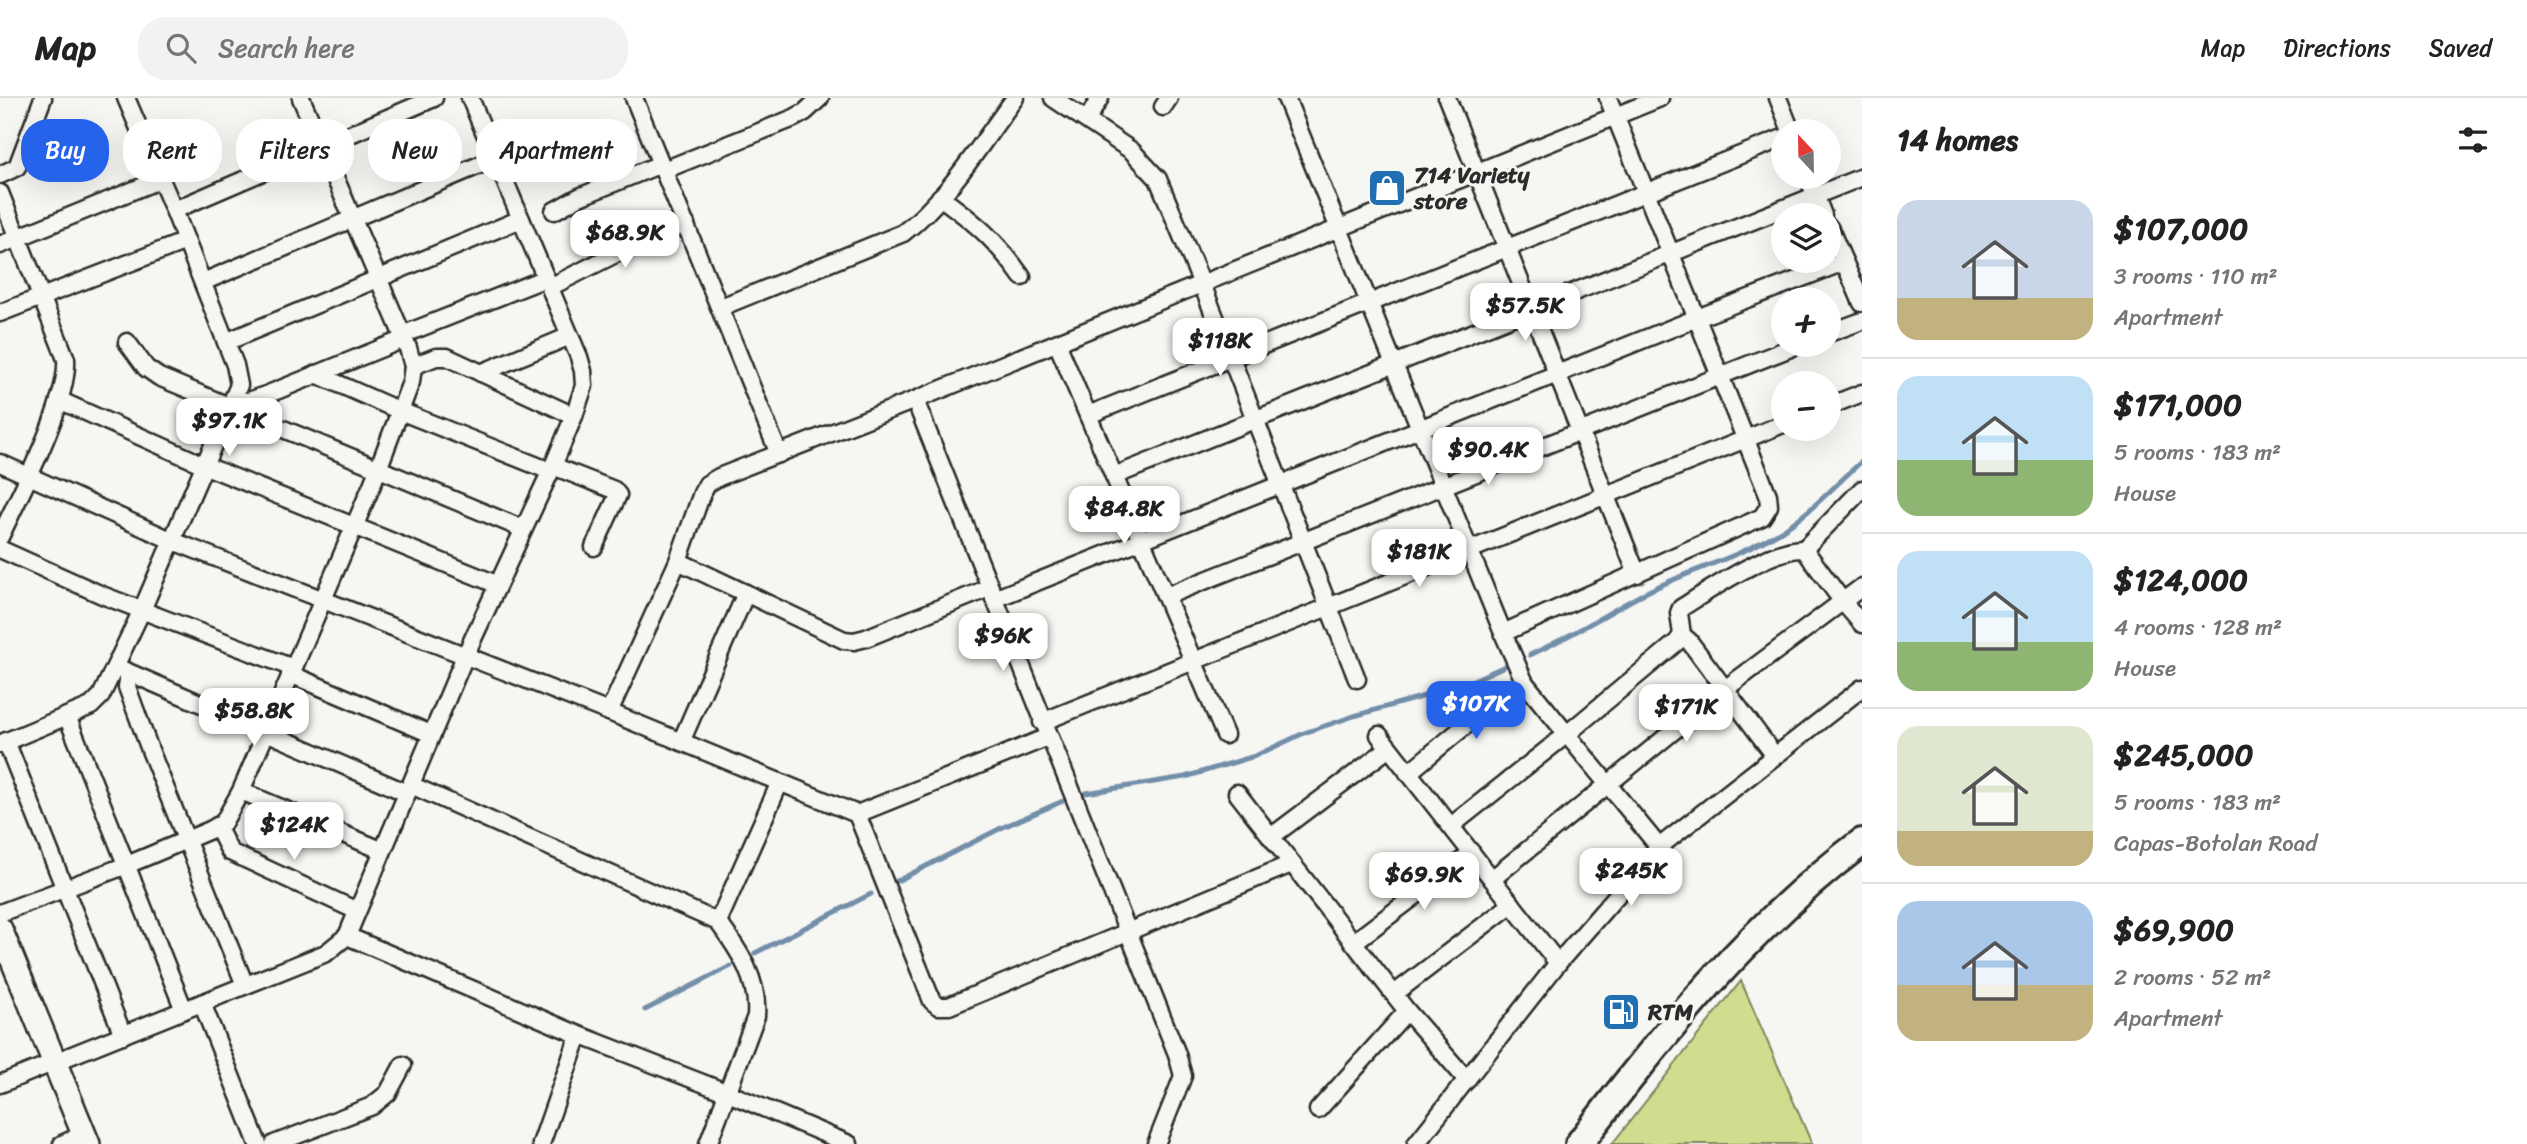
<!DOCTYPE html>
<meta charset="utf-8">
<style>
body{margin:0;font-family:Sriracha,sans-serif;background:#f2f2f2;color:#222;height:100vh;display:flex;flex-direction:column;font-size:26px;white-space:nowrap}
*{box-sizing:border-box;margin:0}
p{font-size:23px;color:#767676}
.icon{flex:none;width:38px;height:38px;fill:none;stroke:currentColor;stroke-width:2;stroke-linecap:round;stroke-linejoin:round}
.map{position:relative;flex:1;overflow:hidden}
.details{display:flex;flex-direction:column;background:#fff;width:665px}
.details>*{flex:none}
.guide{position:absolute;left:21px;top:21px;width:665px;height:63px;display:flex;gap:14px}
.needle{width:46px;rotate:338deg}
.tools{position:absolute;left:1771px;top:21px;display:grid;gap:14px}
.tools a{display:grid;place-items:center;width:70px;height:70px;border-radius:50%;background:#fff;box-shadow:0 7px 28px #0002;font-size:35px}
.price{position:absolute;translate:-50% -60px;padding:0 16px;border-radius:14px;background:#fff;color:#222;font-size:23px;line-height:46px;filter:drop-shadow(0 2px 4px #0008)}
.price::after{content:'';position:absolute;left:50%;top:42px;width:21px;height:16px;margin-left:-10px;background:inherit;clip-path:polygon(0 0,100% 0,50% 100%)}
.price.selected{background:#2563eb;color:#fff}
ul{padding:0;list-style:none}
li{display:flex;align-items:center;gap:21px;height:175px;padding:0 35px}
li+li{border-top:2px solid #e0e0e0}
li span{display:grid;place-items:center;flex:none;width:196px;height:140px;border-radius:21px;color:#555}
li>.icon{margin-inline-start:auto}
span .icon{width:84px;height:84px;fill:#fffc;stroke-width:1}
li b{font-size:30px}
h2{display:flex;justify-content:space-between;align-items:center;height:84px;padding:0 35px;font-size:30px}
.pill{padding:0 24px;border-radius:28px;background:#fff;box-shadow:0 7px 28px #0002;font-size:24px;line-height:63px}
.pill.selected{background:#2563eb;color:#fff}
header{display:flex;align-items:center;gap:42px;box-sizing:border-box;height:98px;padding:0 35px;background:#fff;border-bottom:2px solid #e0e0e0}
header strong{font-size:33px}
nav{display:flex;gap:38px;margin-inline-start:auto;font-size:24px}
.search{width:490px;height:63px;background:#f2f2f2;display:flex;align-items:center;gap:18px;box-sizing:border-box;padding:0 24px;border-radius:28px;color:#767676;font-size:26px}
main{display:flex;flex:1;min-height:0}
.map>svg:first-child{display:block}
</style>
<header>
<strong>Map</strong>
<div class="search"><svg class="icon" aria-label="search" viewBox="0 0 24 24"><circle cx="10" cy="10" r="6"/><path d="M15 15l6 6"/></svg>Search here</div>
<nav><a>Map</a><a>Directions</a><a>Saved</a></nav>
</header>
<main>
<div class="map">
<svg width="1862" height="1046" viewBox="0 0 1862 1046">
<rect width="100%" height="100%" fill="#f6f6f2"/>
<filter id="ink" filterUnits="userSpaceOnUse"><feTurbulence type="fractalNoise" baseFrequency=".0143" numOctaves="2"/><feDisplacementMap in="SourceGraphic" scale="14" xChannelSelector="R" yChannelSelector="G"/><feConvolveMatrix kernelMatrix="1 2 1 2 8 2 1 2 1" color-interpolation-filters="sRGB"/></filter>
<g filter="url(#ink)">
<polygon fill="#d1dc8f" stroke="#7e845d" stroke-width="2" points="1741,883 1812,1046 1612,1046"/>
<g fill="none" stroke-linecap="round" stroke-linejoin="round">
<g stroke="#728ea9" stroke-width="5">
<path d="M 1530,557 C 1568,540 1603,518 1639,498 C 1683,474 1733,462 1776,436 C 1808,418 1835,387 1862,363"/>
<polyline points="1086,695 1185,679 1255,658 1304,635 1354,618 1460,588 1505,568"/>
<polyline points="897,783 1001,730 1063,703"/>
<polyline points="755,855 871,796"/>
<polyline points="645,912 731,868"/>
</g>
<defs>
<g id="street">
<polyline points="634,0 779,356"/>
<polyline points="1053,0 1132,53 1158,81 1202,186 1357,581"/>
<polyline points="1286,0 1503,535 1525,585 1659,749"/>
<polyline points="1447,0 1637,476"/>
<polyline points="1778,0 1791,33"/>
<polyline points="1163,9 1169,0"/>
<polyline points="1087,22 1100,0"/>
<polyline points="664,72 794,20 805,14 820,0"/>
<polyline points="0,77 17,69 43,0"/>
<polyline points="1808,79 1823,117"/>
<path d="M 0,95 L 66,261 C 69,304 19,398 0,439"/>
<path d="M 940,99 C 977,126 995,141 1022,179"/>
<polyline points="174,112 434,0"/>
<polyline points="554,113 579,99 661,66"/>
<polyline points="1829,129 1862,205"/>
<polyline points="0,147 161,81"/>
<polyline points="203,184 496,60"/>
<polyline points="550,189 643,142 686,126"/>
<path d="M 721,209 L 903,135 C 948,101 981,45 1015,0"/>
<polyline points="0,215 186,143"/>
<polyline points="1829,235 1862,223"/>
<polyline points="402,237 546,180"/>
<polyline points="127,244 146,270 159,279 523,431"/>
<polyline points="226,244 521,121"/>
<polyline points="1057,245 1225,637"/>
<polyline points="413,268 436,259 447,259 574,318"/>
<polyline points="481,275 570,238"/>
<polyline points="316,276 400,313 550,373"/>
<polyline points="59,302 206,368 496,486"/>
<polyline points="233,302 248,303 266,297 404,241"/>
<polyline points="915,302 1177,956 1183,978 1156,1046"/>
<polyline points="1829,308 1862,295"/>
<polyline points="1088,317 1783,40"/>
<polyline points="0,365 173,443 609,614 857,716"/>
<polyline points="553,368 614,392 618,397 594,449"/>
<polyline points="1114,378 1862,79"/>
<polyline points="0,451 102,497 293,570"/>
<polyline points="1804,451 1862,391"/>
<polyline points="678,463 844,542 854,543 866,540 989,490"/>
<polyline points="1166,498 1798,247"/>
<polyline points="994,501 1697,220 1844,164"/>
<polyline points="1503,535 1762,419 1769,408 1768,397 1608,0"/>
<polyline points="1682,537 1689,543 1775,658"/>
<polyline points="121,571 407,695"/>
<polyline points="129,575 127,589 150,652 245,887"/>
<polyline points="290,576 431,636"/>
<polyline points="609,614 678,463 702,395 707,386 719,379 915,302 1660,0"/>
<polyline points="67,618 184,912"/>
<polyline points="1042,624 1783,326"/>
<polyline points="1379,637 1558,865"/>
<polyline points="1048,639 857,716 932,903 938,908 949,908 1291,766"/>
<polyline points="6,643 123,937"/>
<polyline points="681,644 746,495"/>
<polyline points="0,646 91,608 101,598 142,512 239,287 235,267 174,112 126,0"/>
<polyline points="1408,675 1494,604 1525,585"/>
<path d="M 411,687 L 718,824 C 739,852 759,882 756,918 L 708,1046"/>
<polyline points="241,693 381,752"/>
<polyline points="1237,695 1407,913 1467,982"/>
<polyline points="217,728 230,754 357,813"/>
<path d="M 1451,728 L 1567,636 L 1677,544 L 1682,537 L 1679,515 L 1681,510 C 1708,493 1773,449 1804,451 L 1843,504 L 1862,526"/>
<polyline points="1271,739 1389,650"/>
<polyline points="1492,781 1725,591 1862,489"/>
<polyline points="0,815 127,767 210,732 223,725 241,693 372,387 411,284 413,268 408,250 301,0"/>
<polyline points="718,824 780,684"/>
<polyline points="347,838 579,937 728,995 849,1046"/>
<polyline points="1354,844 1472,755"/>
<polyline points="1394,896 1512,806"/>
<polyline points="202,905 258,1046"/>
<polyline points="0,986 326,855 347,838 465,558 553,368 574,318 584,288 583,273 579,259 470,0"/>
<polyline points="1318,1012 1407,913"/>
<polyline points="62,1046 84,1036"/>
<polyline points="274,1046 372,1008 388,995 403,967"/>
<polyline points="541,1046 579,937"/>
<polyline points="1416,1046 1558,865 1659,749 1862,590"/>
</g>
<polyline id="secondary" points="0,831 88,1046"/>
<path id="primary" d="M 1579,1046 C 1662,937 1751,827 1862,744"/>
</defs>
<use href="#street" stroke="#2b2b2b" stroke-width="21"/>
<use href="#secondary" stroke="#2b2b2b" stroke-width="28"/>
<use href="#primary" stroke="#2b2b2b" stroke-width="32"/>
<use href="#street" stroke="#f6f6f2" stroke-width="16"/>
<use href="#secondary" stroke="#f6f6f2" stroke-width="23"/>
<use href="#primary" stroke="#f6f6f2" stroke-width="26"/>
</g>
</g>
<defs>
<symbol id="shop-square" viewBox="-11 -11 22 22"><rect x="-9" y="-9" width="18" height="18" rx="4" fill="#1f6fb2" stroke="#f6f6f2"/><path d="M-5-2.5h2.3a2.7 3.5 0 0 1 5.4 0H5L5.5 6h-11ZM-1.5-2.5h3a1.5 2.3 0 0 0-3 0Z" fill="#fff"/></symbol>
<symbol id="fuel-square" viewBox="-11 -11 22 22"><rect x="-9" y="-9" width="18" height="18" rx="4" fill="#1f6fb2" stroke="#f6f6f2"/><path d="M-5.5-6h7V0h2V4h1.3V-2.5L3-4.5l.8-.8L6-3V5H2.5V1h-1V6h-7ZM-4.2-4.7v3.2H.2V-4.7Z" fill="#fff"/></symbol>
</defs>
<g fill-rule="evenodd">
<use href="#shop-square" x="1365" y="68" width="44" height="44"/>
<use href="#fuel-square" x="1599" y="892" width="44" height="44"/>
</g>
<g text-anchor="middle" stroke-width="6" stroke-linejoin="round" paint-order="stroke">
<g font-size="23" font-weight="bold" fill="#2b2b2b" stroke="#f6f6f2" text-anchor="start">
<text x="1414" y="85">714 Variety<tspan x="1414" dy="26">store</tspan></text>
<text x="1648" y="922">RTM</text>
</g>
</g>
</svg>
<div class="tools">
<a><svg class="needle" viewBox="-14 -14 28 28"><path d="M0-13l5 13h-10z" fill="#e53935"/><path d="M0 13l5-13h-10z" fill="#767676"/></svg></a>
<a><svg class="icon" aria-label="layers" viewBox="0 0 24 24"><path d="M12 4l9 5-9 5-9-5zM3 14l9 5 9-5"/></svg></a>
<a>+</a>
<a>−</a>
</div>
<b class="price" style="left:625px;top:172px">$68.9K</b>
<b class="price" style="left:1525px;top:245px">$57.5K</b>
<b class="price" style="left:1220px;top:280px">$118K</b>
<b class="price" style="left:229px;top:360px">$97.1K</b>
<b class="price" style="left:1488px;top:389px">$90.4K</b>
<b class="price" style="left:1124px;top:448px">$84.8K</b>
<b class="price" style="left:1419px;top:491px">$181K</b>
<b class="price" style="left:1003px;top:575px">$96K</b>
<b class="price selected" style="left:1476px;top:643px">$107K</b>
<b class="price" style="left:1686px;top:646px">$171K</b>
<b class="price" style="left:254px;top:650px">$58.8K</b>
<b class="price" style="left:294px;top:764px">$124K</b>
<b class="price" style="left:1631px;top:810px">$245K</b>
<b class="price" style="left:1424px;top:814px">$69.9K</b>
<div class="guide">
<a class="pill selected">Buy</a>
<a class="pill">Rent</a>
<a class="pill">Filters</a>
<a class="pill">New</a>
<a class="pill">Apartment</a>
</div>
</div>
<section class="details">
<h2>14 homes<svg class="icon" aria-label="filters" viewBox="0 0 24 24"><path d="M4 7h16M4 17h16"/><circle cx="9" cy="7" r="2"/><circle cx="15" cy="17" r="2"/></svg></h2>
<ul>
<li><span style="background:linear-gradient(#c9d6e8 70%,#c2b280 0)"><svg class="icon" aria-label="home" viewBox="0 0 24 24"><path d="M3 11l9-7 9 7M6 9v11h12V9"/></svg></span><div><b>$107,000</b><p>3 rooms · 110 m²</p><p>Apartment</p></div></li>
<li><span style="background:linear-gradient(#bfe0f5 60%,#8fb573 0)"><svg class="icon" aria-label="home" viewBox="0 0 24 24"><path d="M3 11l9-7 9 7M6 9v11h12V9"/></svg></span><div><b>$171,000</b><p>5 rooms · 183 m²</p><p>House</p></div></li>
<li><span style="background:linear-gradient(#bfe0f5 65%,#8fb573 0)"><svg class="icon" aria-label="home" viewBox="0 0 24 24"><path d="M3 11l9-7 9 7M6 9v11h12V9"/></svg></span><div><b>$124,000</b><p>4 rooms · 128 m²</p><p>House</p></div></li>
<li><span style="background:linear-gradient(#dfe7d0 75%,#c2b280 0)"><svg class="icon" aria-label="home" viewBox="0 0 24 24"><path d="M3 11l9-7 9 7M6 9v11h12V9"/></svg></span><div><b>$245,000</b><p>5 rooms · 183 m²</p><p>Capas-Botolan Road</p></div></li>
<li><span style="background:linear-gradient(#a9c7e8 60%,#c2b280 0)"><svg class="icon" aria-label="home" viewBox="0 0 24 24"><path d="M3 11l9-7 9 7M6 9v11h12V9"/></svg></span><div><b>$69,900</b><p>2 rooms · 52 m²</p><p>Apartment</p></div></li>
</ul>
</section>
</main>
